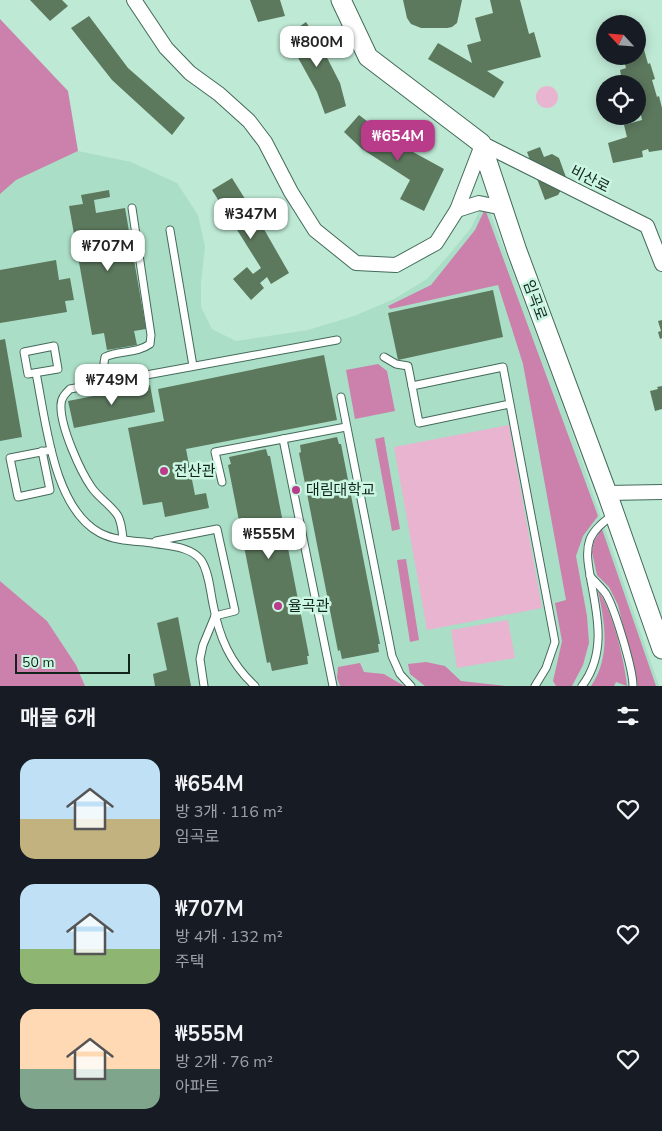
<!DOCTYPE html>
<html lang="ko">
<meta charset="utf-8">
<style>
body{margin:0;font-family:"Nunito Sans","Noto Sans KR",sans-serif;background:#20242c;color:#f1f3f6;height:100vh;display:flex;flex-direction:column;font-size:19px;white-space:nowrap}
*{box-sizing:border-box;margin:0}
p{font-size:16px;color:#9ea1a6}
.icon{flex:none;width:28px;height:28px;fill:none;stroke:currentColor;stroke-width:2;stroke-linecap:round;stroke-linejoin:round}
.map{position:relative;height:686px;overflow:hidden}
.sheet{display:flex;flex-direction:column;background:#171b24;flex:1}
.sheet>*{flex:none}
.needle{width:32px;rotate:296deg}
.buttons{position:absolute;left:596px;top:15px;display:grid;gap:10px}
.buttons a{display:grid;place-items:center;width:50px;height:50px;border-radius:50%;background:#171b24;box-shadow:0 2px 12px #0003;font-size:25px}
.scale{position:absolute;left:15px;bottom:12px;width:115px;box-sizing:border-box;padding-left:5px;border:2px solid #13241d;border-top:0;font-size:14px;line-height:18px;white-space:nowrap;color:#13241d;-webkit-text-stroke:4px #caf6e2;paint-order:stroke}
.price{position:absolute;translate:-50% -42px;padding:0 11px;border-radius:10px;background:#fff;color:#222;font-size:16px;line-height:32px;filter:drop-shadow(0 1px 2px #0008)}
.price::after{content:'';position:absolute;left:50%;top:30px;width:15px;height:11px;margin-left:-8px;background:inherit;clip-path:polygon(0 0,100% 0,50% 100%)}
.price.current{background:#b93c8b;color:#fff}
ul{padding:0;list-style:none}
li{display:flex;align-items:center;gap:15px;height:125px;padding:0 20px}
li span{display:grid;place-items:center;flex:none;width:140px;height:100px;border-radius:15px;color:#555}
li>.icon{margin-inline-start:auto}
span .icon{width:60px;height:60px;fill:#fffc;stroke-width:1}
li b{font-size:21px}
h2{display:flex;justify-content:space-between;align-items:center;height:60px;padding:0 20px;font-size:21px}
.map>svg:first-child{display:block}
</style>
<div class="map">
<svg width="662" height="686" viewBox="0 0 662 686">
<rect width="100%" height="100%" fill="#bee9d5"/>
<polygon fill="#abdec7" points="78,151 131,162 177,183 198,215 205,247 201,283 201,307 212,329 236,341 308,330 354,316 394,299 427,279 448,256 471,228 485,199 561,400 659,686 85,686 76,665 47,621 0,581 0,194 15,180"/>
<g fill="#e8b4d0">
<circle cx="547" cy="97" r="11"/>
<polygon points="509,425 542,608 427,630 394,447"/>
<polygon points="508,620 515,658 457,668 451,630"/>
</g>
<g fill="#cb81ab">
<polygon points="0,19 68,91 78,151 16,180 0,194"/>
<polygon points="485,209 598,516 583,536 576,556 587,616 589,643 583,665 572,686 556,686 553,681 562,641 555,603 566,600 523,364 498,285 390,309 388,306 431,285 475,230"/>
<polygon points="378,364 387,371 395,411 355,419 346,370"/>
<polygon points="384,437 400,529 392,531 375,439"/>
<polygon points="602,529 656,686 638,686 618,605 609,587 597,575 592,552 594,541"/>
<polygon points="406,559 419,640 410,642 397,560"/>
<polygon points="0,581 47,621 76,665 85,686 0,686"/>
<path d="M 598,591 C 612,608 625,663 627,686 L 616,682 L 614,686 L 591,686 C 611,657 605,623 598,591 Z"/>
<polygon points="426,662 445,666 461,681 506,686 425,686 410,674 408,664"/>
<polygon points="360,663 364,672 384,674 404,686 340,686 337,678 338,667"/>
</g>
<g fill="#5c785d">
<polygon points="30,0 62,0 68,6 50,21"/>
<polygon points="250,0 280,0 285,16 258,22"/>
<polygon points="403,0 462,0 457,23 452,27 447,28 421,28 411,24 407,18"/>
<polygon points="490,0 520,0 529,34 534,32 541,57 487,71 504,82 494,98 428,59 438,43 472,63 467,45 481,41 475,18 493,13"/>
<polygon points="89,16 128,68 185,118 172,135 112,80 71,28"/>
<polygon points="306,22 320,44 340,83 346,106 325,114 317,92 286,36"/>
<polygon points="643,46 648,64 650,63 655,79 652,80 657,97 659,96 662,108 662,150 649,152 648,149 642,151 643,157 613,163 608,143 627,137 624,125 642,120 638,101 638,84 620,84 620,81 622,81 620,70 626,68 624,60 626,59 625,56 638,56 638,48"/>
<polygon points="359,115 393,141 444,169 424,211 400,199 410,180 362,149 344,132"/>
<polygon points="540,147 544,157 552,154 559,158 567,180 558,195 545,200 527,152"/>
<polygon points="232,178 265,231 289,273 271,284 267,277 260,283 264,288 251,300 233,279 247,267 253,274 261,268 212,190"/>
<polygon points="109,190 110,197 94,200 96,213 125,208 146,329 134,331 137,345 107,350 104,333 92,335 69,206 83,204 81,195"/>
<polygon points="56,260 59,280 70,278 74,300 65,301 67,312 0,323 0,270"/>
<polygon points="493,290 503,337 398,360 388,313"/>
<polygon points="662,320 662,338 660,339 658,332 661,331 658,321"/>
<polygon points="5,339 22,437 0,441 0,340"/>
<polygon points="324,355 337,420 186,449 195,495 206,493 209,508 165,517 162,502 143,505 128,428 164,421 158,389"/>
<polygon points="150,385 155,412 74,428 68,401"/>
<polygon points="662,386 662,409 655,411 650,391 658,389 657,387"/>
<polygon points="337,437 339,444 341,444 380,644 378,644 379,652 342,659 340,650 338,651 299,453 301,452 300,445"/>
<polygon points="266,449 268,456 270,456 309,656 307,656 308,664 272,671 270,662 267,663 228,465 231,464 229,457"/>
<polygon points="178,617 191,686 155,686 153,674 167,670 157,623"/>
</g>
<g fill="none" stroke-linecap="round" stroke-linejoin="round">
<defs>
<g id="lane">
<polyline points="170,230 193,366"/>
<polygon points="54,346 58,369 28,374 24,352"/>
<polyline points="384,357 396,364 408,366 412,386"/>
<path d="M 36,373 C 46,421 53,508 100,533 C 115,541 136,541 152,543 C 168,546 190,546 201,560 C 209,572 210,590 213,604 C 219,637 230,663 255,686"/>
<path d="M 107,382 L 104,363 L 105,357 C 120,350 136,354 150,344 L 151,335 L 132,208"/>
<polyline points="341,397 392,656 400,674 411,686"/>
<polyline points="510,404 419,423 412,386 503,367 510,404 555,642 546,668 535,686"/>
<polyline points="283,439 346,427"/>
<polyline points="42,451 50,490 18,497 10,458 51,450"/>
<polyline points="222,482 215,452 283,439 333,686"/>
<path d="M 123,539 C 122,531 122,524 118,516 C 112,506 99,498 92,488 C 80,471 60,426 61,405 C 61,398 65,394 70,389 L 337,340"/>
<polyline points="156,541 217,529 235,611 215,616"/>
<path d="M 590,576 C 595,582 602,588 606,594 C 615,609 633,669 633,686"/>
<polyline points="204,686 200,659 203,645 215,616"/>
<path d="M 582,686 C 606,655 598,617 591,581 C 589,568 585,553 590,539 C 595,528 605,521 614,514"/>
</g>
<g id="street">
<polyline points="134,0 166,48 190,73 219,94 249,121 265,142 291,192 315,230 356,263 396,265 436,243 457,210 482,145"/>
<polyline points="481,143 647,226 662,264"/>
<polyline points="457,210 479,203 503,208"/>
<polyline points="607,493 662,492"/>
</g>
<polyline id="secondary" points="341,0 368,57 481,143 517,251 607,493 662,649"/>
</defs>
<use href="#lane" stroke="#436a5a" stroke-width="9"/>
<use href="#street" stroke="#436a5a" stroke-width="16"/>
<use href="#secondary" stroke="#436a5a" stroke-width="21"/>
<use href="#lane" stroke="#fff" stroke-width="7"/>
<use href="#street" stroke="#fff" stroke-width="14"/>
<use href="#secondary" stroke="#fff" stroke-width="19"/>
</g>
<g fill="#b93c8b" stroke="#caf6e2" stroke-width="2">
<circle cx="164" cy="471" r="5"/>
<circle cx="296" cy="490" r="5"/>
<circle cx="278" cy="606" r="5"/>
</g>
<g text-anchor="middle" stroke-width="5" stroke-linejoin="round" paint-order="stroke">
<g font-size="15" fill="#13241d" stroke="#caf6e2">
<text transform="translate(590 179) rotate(27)" y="5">비산로</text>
<text transform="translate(535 300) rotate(70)" y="5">임곡로</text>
</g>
<g font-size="15" fill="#13241d" stroke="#caf6e2" text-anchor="start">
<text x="174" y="476">전산관</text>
<text x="306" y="495">대림대학교</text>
<text x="288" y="611">율곡관</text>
</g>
</g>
</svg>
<div class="buttons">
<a><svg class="needle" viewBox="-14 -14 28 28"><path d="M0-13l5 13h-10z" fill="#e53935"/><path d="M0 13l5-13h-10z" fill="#9ea1a6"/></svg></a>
<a><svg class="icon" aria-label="locate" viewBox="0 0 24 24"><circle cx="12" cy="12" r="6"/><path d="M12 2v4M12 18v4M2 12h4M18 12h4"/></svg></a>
</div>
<div class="scale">50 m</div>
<b class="price" style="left:317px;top:68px">₩800M</b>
<b class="price current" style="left:398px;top:162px">₩654M</b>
<b class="price" style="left:251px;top:240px">₩347M</b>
<b class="price" style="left:108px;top:272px">₩707M</b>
<b class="price" style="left:112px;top:406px">₩749M</b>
<b class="price" style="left:269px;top:560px">₩555M</b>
</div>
<section class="sheet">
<h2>매물 6개<svg class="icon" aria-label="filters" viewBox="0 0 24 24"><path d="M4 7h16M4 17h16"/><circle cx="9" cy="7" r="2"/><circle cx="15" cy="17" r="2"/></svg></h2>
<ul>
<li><span style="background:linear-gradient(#bfe0f5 60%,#c2b280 0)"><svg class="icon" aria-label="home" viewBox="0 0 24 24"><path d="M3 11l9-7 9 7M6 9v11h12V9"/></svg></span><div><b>₩654M</b><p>방 3개 · 116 m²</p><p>임곡로</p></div><svg class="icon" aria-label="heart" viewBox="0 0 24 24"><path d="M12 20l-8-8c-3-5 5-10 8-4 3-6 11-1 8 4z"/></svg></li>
<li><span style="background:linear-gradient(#bfe0f5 65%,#8fb573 0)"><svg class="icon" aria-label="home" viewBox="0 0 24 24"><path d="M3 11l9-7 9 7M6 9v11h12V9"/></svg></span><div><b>₩707M</b><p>방 4개 · 132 m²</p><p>주택</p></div><svg class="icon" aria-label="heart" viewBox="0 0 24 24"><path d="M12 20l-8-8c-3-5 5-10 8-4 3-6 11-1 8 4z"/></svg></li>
<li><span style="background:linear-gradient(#ffd9b3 60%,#7fa58c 0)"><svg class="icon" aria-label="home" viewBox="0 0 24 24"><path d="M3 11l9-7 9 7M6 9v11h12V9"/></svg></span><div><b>₩555M</b><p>방 2개 · 76 m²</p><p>아파트</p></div><svg class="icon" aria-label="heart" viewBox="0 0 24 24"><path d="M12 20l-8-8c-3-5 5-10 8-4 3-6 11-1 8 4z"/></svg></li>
</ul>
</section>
